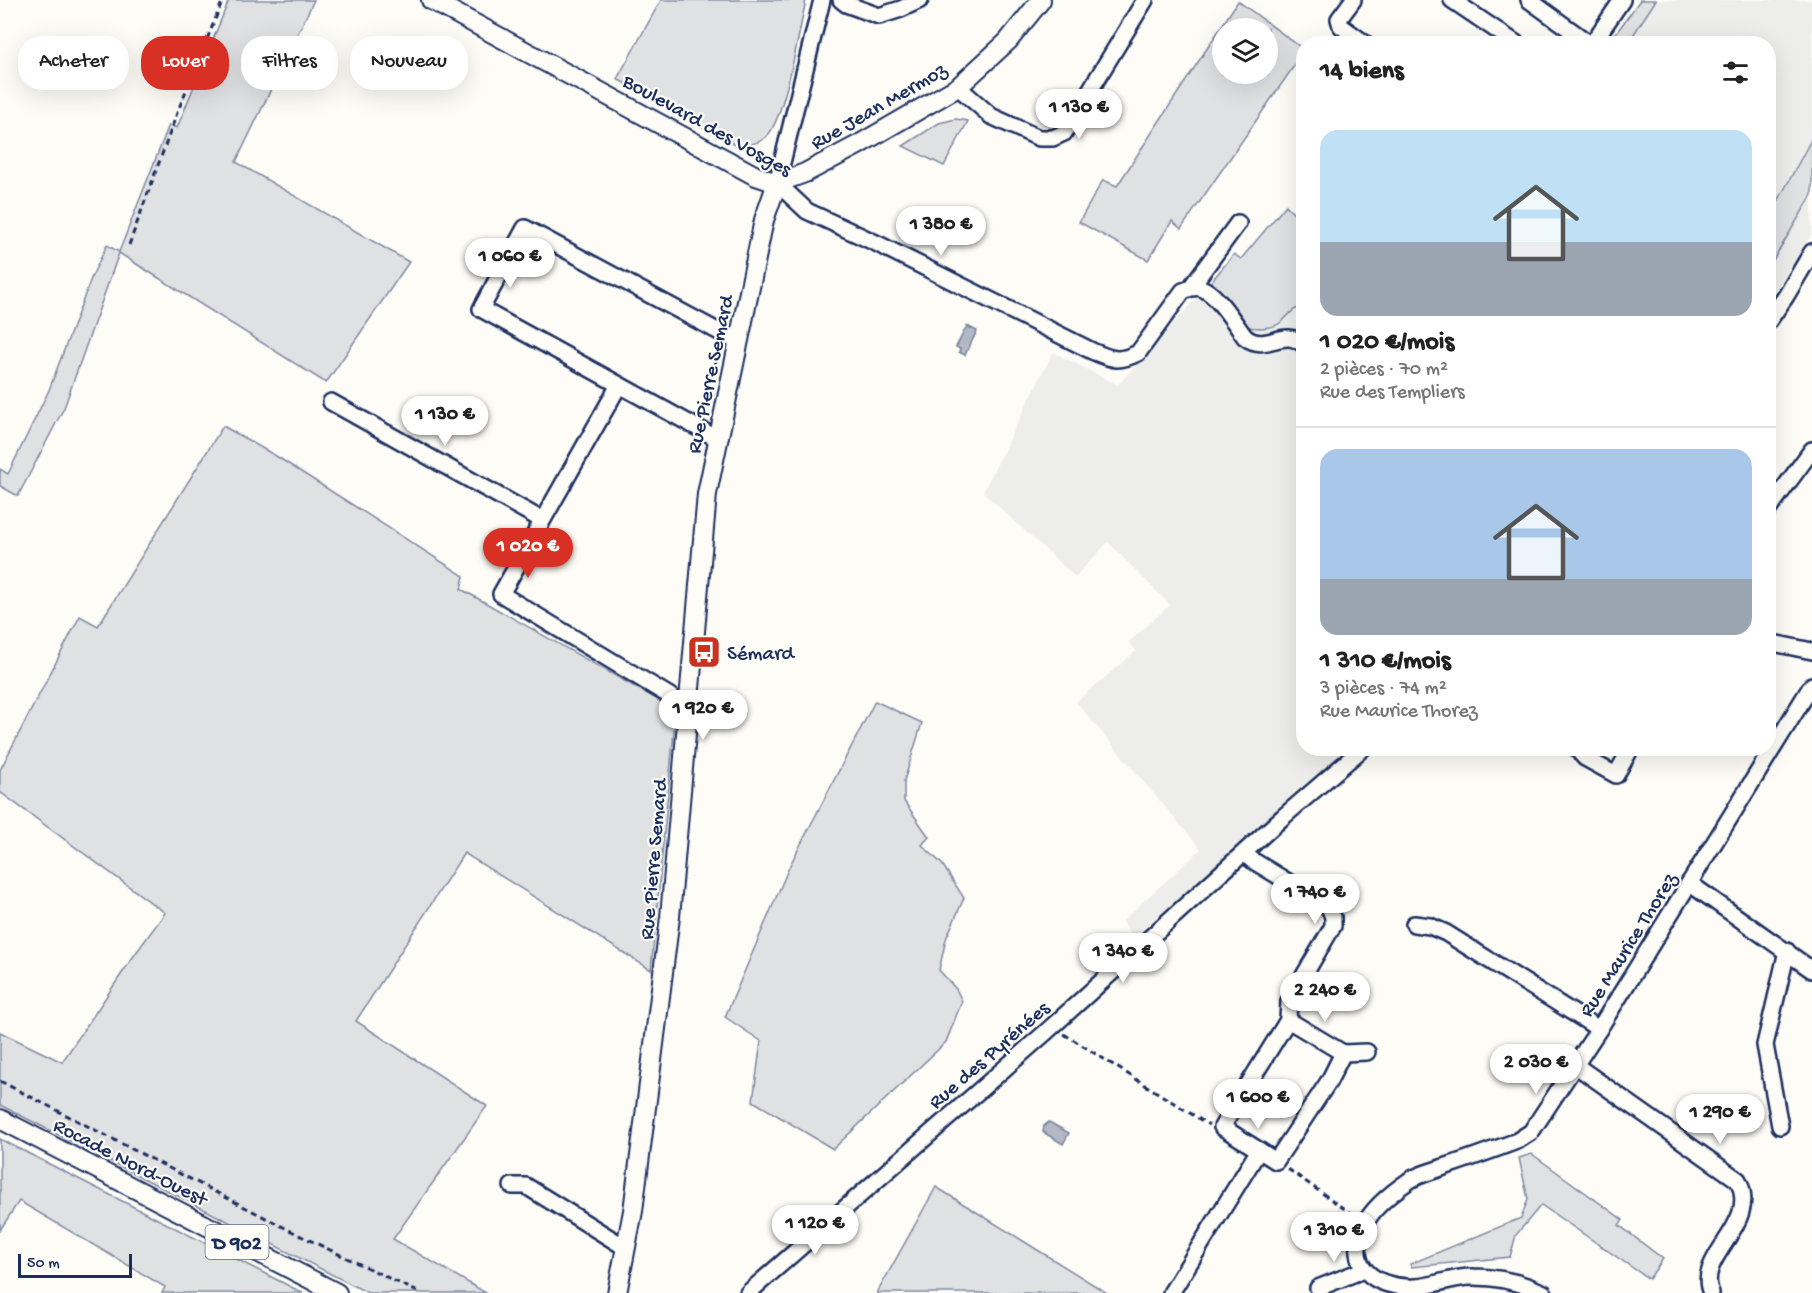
<!DOCTYPE html>
<html lang="fr">
<meta charset="utf-8">
<style>
body{margin:0;font-family:"Gochi Hand",sans-serif;background:#f6f6f6;color:#222;height:100vh;display:flex;flex-direction:column;font-size:22px;white-space:nowrap}
*{box-sizing:border-box;margin:0}
p{font-size:20px;color:#767676}
.icon{flex:none;width:33px;height:33px;fill:none;stroke:currentColor;stroke-width:2;stroke-linecap:round;stroke-linejoin:round}
.map{position:relative;flex:1;overflow:hidden}
.sheet{position:absolute;left:1296px;top:36px;width:480px;height:720px;display:flex;flex-direction:column;background:#fff;border-radius:24px;box-shadow:0 6px 24px #0002}
.sheet>*{flex:none}
.banner{position:absolute;left:18px;top:36px;width:570px;height:54px;display:flex;gap:12px}
.controls{position:absolute;left:1212px;top:18px;display:grid;gap:12px}
.controls a{display:grid;place-items:center;width:66px;height:66px;border-radius:50%;background:#fff;box-shadow:0 6px 24px #0002;font-size:30px}
.scale{position:absolute;left:18px;bottom:15px;width:114px;box-sizing:border-box;padding-left:6px;border:3px solid #1b2f5e;border-top:0;font-size:16px;line-height:21px;white-space:nowrap;color:#1b2f5e;-webkit-text-stroke:4px #fdfcf7;paint-order:stroke}
.price{position:absolute;translate:-50% -51px;padding:0 14px;border-radius:21px;background:#fff;color:#222;font-size:20px;line-height:39px;filter:drop-shadow(0 2px 3px #0008)}
.price::after{content:'';position:absolute;left:50%;top:36px;width:18px;height:14px;margin-left:-9px;background:inherit;clip-path:polygon(0 0,100% 0,50% 100%)}
.price.current{background:#d93025;color:#fff}
ul{padding:0;list-style:none}
li{display:grid;align-content:center;gap:12px;height:318px;padding:0 24px}
li+li{border-top:2px solid #e0e0e0}
li span{display:grid;place-items:center;height:186px;border-radius:18px;color:#555}
li>.icon{margin-inline-start:auto}
span .icon{width:108px;height:108px;fill:#fffc;stroke-width:1}
li b{font-size:26px}
h2{display:flex;justify-content:space-between;align-items:center;height:72px;padding:0 24px;font-size:26px}
.chip{padding:0 21px;border-radius:24px;background:#fff;box-shadow:0 6px 24px #0002;font-size:21px;line-height:54px}
.chip.current{background:#d93025;color:#fff}
.map>svg:first-child{display:block}
</style>
<div class="map">
<svg width="1812" height="1293" viewBox="0 0 1812 1293">
<rect width="100%" height="100%" fill="#fdfcf7"/>
<filter id="ink" filterUnits="userSpaceOnUse"><feTurbulence type="fractalNoise" baseFrequency=".0167" numOctaves="2"/><feDisplacementMap in="SourceGraphic" scale="12" xChannelSelector="R" yChannelSelector="G"/><feConvolveMatrix kernelMatrix="1 2 1 2 8 2 1 2 1" color-interpolation-filters="sRGB"/></filter>
<g filter="url(#ink)">
<g fill="#edeeec">
<polygon points="1656,0 1812,0 1812,234 1769,301 1768,44 1628,44"/>
<polygon points="1210,283 1223,302 1279,324 1295,308 1303,307 1304,748 1352,749 1133,937 1122,921 1201,849 1076,702 1136,651 1129,642 1170,605 1108,542 1075,577 983,492 1053,352 1118,385"/>
</g>
<g fill="#e0e1e3" stroke="#7e88a0" stroke-width="1.5" fill-rule="evenodd">
<polygon points="229,0 314,0 236,162 409,262 326,383 119,253 64,408 18,496 0,486 0,469 8,474 49,390 92,276 107,245 119,252 169,125 177,128"/>
<path d="M 661,0 L 806,0 C 800,27 784,122 766,137 C 757,145 746,145 735,145 L 617,79 Z"/>
<polygon points="1640,0 1656,0 1628,43 1609,43"/>
<path d="M 1238,1 L 1303,49 L 1303,53 L 1181,229 L 1172,221 L 1148,260 L 1079,222 L 1103,180 L 1117,186 ZM 1222,28 L 1268,28 L 1268,74 L 1222,74 Z"/>
<polygon points="956,119 968,121 944,166 903,146 939,123"/>
<polygon points="1812,138 1812,195 1769,267 1769,218"/>
<path d="M 1286,205 L 1303,225 L 1303,307 C 1291,308 1290,316 1280,323 C 1271,330 1253,328 1242,326 L 1210,283 L 1234,254 L 1241,259 Z"/>
<polygon points="223,426 276,456 464,576 461,589 676,710 651,970 464,853 356,1021 487,1106 393,1239 486,1293 368,1293 0,1105 0,1032 62,1062 133,957 165,913 0,792 0,770 80,616 98,626"/>
<polygon points="875,701 922,723 904,781 904,801 929,837 922,845 942,864 964,898 946,939 939,970 956,989 962,1001 946,1042 833,1149 753,1101 761,1041 725,1017 790,865"/>
<polygon points="0,1139 303,1293 162,1293 165,1287 19,1201 0,1230"/>
<polygon points="1532,1154 1623,1220 1619,1225 1663,1259 1649,1279 1541,1205 1516,1235 1510,1257 1412,1267 1410,1264 1521,1218 1528,1199 1519,1158"/>
<polygon points="936,1187 1107,1293 877,1293"/>
</g>
<g fill="#b3b8c5" stroke="#76819c" stroke-width="1.5">
<polygon points="967,326 977,331 965,355 959,352 960,349 956,347"/>
<polygon points="1049,1122 1069,1133 1063,1144 1043,1132 1044,1126"/>
</g>
<g fill="none" stroke-linecap="round" stroke-linejoin="round">
<defs>
<g id="minor">
<path d="M 822,0 L 777,183 L 807,211 L 878,244 L 1092,351 C 1112,359 1117,363 1138,353 L 1183,291 C 1188,289 1194,286 1201,288 C 1217,293 1234,323 1245,337 C 1266,354 1283,326 1304,345"/>
<polyline points="841,0 846,4 879,16 901,9 920,0"/>
<polyline points="1353,0 1339,19 1341,26 1366,44"/>
<polyline points="1452,0 1517,44"/>
<polyline points="1529,0 1590,44"/>
<polyline points="1592,44 1622,0"/>
<polyline points="958,87 991,116 1039,138 1053,138 1064,133 1145,0"/>
<polyline points="1191,287 1238,223"/>
<polyline points="1768,322 1786,296 1812,252"/>
<polyline points="619,385 501,594 688,707"/>
<polyline points="331,402 542,520"/>
<polyline points="718,439 481,309 525,228 738,342"/>
<polyline points="1768,510 1812,450"/>
<polyline points="1768,642 1812,651"/>
<polyline points="1576,748 1585,758 1616,775 1631,748"/>
<polyline points="1244,853 1252,860 1329,907 1333,917 1333,926 1289,1001 1288,1020"/>
<polyline points="1689,883 1812,970"/>
<polyline points="1414,924 1430,926 1446,933 1599,1029"/>
<polygon points="1288,1020 1343,1053 1329,1081 1276,1161 1222,1127"/>
<polyline points="1343,1053 1367,1052"/>
<path d="M 1575,1065 L 1738,1180 C 1761,1225 1694,1256 1711,1293"/>
<polyline points="1780,1126 1765,1045 1787,951"/>
<polyline points="512,1186 526,1186 626,1248"/>
<polyline points="1318,1288 1363,1270"/>
<polyline points="748,1293 1045,1033 1283,817 1363,748"/>
<polyline points="1171,1293 1259,1150"/>
<path d="M 1544,1293 C 1523,1283 1497,1277 1474,1277 C 1454,1276 1435,1286 1416,1287 C 1375,1289 1343,1266 1365,1224 C 1373,1207 1394,1191 1410,1180 C 1420,1174 1433,1171 1444,1167 C 1468,1159 1493,1150 1517,1141 L 1531,1132 L 1599,1029 L 1812,685"/>
</g>
<g id="major">
<polyline points="431,0 756,176 777,183"/>
<polyline points="777,183 805,173 858,145 958,87 1008,41 1041,0"/>
<polyline points="0,1119 337,1293"/>
<polyline points="617,1293 633,1211 670,917 707,494 764,220 777,183"/>
</g>
</defs>
<use href="#minor" stroke="#1b2f5e" stroke-width="20"/>
<use href="#major" stroke="#1b2f5e" stroke-width="22"/>
<g stroke="#1b2f5e" stroke-width="3" stroke-dasharray="6 4.5" stroke-linecap="butt">
<polyline points="129,245 177,113 223,0"/>
<path d="M 706,416 C 704,398 709,371 719,356"/>
<polyline points="1064,1034 1209,1125"/>
<polyline points="0,1081 301,1236 420,1293"/>
<polyline points="1288,1169 1353,1215"/>
</g>
<use href="#minor" stroke="#fdfcf7" stroke-width="15"/>
<use href="#major" stroke="#fdfcf7" stroke-width="18"/>
</g>
</g>
<defs>
<symbol id="bus-square" viewBox="-11 -11 22 22"><rect x="-9" y="-9" width="18" height="18" rx="4" fill="#c8321e" stroke="#fdfcf7"/><path d="M-5-6H5V4H4V6H2V4H-2V6H-4V4H-5ZM-3.5-4V0h7V-4ZM-3.5 1.2v1.5H-2V1.2ZM2 1.2v1.5H3.5V1.2Z" fill="#fff"/></symbol>
</defs>
<g fill-rule="evenodd">
<use href="#bus-square" x="685" y="633" width="38" height="38"/>
</g>
<g text-anchor="middle" stroke-width="4.5" stroke-linejoin="round" paint-order="stroke">
<rect fill="#fdfcf7" stroke="#5f6c8c" stroke-width="1.5" x="205.5" y="1225" width="63" height="34" rx="4.5"/>
<g font-size="20" font-weight="bold" fill="#1b2f5e">
<text x="237" y="1249">D 902</text>
</g>
<g font-size="21" fill="#1b2f5e" stroke="#fdfcf7">
<text transform="translate(878 105) rotate(-30)" y="7">Rue Jean Mermoz</text>
<text transform="translate(708 124) rotate(29)" y="7">Boulevard des Vosges</text>
<text transform="translate(709 374) rotate(-78)" y="7">Rue Pierre Semard</text>
<text transform="translate(652 859) rotate(-85)" y="7">Rue Pierre Semard</text>
<text transform="translate(1627 944) rotate(-58)" y="7">Rue Maurice Thorez</text>
<text transform="translate(988 1054) rotate(-41)" y="7">Rue des Pyrénées</text>
<text transform="translate(131 1161) rotate(27)" y="7">Rocade Nord-Ouest</text>
</g>
<g font-size="21" fill="#1b2f5e" stroke="#fdfcf7" text-anchor="start">
<text x="727" y="659">Sémard</text>
</g>
</g>
</svg>
<div class="controls">
<a><svg class="icon" aria-label="layers" viewBox="0 0 24 24"><path d="M12 4l9 5-9 5-9-5zM3 14l9 5 9-5"/></svg></a>
</div>
<div class="scale">50 m</div>
<b class="price" style="left:1079px;top:140px">1 130 €</b>
<b class="price" style="left:941px;top:257px">1 380 €</b>
<b class="price" style="left:510px;top:289px">1 060 €</b>
<b class="price" style="left:445px;top:447px">1 130 €</b>
<b class="price current" style="left:528px;top:579px">1 020 €</b>
<b class="price" style="left:703px;top:741px">1 920 €</b>
<b class="price" style="left:1315px;top:925px">1 740 €</b>
<b class="price" style="left:1123px;top:984px">1 340 €</b>
<b class="price" style="left:1325px;top:1023px">2 240 €</b>
<b class="price" style="left:1536px;top:1095px">2 030 €</b>
<b class="price" style="left:1258px;top:1130px">1 600 €</b>
<b class="price" style="left:1720px;top:1145px">1 290 €</b>
<b class="price" style="left:815px;top:1256px">1 120 €</b>
<b class="price" style="left:1334px;top:1263px">1 310 €</b>
<div class="banner">
<a class="chip">Acheter</a>
<a class="chip current">Louer</a>
<a class="chip">Filtres</a>
<a class="chip">Nouveau</a>
</div>
<section class="sheet">
<h2>14 biens<svg class="icon" aria-label="filters" viewBox="0 0 24 24"><path d="M4 7h16M4 17h16"/><circle cx="9" cy="7" r="2"/><circle cx="15" cy="17" r="2"/></svg></h2>
<ul>
<li><span style="background:linear-gradient(#bfe0f5 60%,#9aa5b1 0)"><svg class="icon" aria-label="home" viewBox="0 0 24 24"><path d="M3 11l9-7 9 7M6 9v11h12V9"/></svg></span><div><b>1 020 €/mois</b><p>2 pièces · 70 m²</p><p>Rue des Templiers</p></div></li>
<li><span style="background:linear-gradient(#a9c7e8 70%,#9aa5b1 0)"><svg class="icon" aria-label="home" viewBox="0 0 24 24"><path d="M3 11l9-7 9 7M6 9v11h12V9"/></svg></span><div><b>1 310 €/mois</b><p>3 pièces · 74 m²</p><p>Rue Maurice Thorez</p></div></li>
</ul>
</section>
</div>
